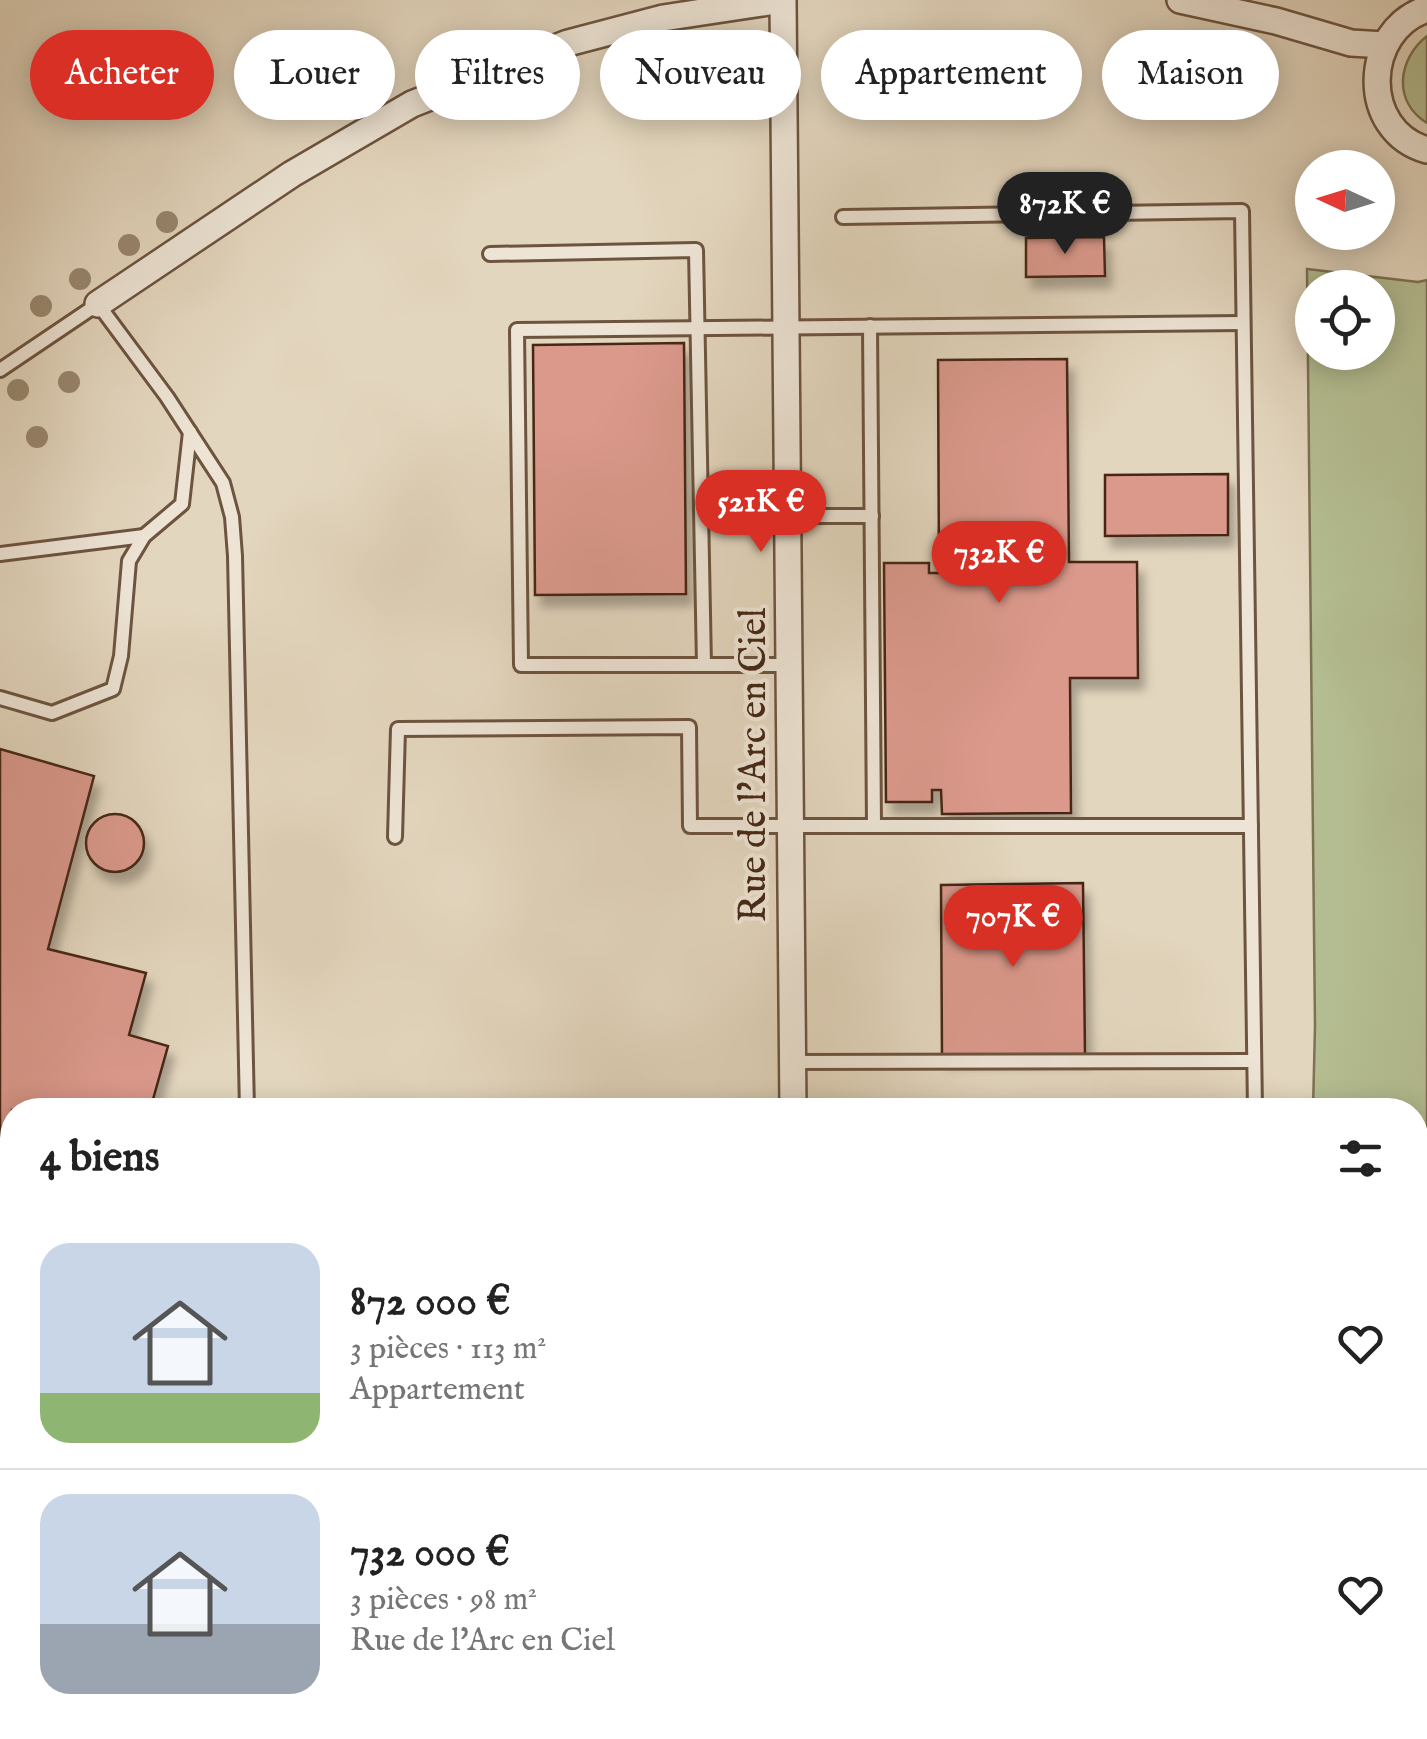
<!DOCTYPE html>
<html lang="fr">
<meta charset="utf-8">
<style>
body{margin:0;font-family:"IM FELL English",serif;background:#f2f2f2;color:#222;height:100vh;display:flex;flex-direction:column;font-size:38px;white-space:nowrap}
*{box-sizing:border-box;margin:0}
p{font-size:32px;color:#767676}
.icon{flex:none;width:55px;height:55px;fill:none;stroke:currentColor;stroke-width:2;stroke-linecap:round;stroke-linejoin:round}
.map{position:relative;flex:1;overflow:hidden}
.panel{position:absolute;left:0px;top:1098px;width:1428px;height:642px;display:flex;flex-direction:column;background:#fff;border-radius:40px 40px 0 0;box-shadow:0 5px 25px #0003}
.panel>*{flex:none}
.guide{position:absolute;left:30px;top:30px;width:1368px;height:90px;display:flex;gap:20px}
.needle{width:65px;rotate:274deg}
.controls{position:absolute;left:1295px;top:150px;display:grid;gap:20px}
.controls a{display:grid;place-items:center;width:100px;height:100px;border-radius:50%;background:#fff;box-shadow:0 5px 25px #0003;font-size:50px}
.price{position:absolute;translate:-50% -85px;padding:0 22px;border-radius:35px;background:#d93025;color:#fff;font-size:32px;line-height:65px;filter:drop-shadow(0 2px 5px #0008)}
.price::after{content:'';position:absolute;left:50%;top:60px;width:30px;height:22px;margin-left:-15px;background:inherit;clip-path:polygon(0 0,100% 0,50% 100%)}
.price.active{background:#222;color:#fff}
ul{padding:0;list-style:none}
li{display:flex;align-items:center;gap:30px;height:250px;padding:0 40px}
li+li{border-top:2px solid #e0e0e0}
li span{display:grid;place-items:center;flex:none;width:280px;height:200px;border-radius:30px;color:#555}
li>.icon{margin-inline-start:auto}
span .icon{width:120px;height:120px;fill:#fffc;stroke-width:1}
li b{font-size:42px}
h2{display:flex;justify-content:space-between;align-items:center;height:120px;padding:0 40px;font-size:42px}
.tag{padding:0 35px;border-radius:45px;background:#fff;box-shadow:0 5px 25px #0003;font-size:35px;line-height:90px}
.tag.active{background:#d93025;color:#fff}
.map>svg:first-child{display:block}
</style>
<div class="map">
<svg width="1427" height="1739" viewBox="0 0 1427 1739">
<defs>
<filter id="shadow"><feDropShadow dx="6" dy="11" stdDeviation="5" flood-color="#0004"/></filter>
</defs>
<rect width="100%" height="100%" fill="#e3d6be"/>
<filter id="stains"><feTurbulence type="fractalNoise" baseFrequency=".002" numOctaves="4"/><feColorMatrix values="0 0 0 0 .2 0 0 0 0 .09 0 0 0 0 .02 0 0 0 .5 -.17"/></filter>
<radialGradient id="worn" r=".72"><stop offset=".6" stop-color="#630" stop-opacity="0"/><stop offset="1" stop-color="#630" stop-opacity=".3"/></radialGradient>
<g fill="#b4bd91" stroke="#7d7253" stroke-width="2.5" fill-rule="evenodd">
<path d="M 1427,36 L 1427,123 C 1392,101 1398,59 1427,36 Z"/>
<path d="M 1307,269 L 1418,282 L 1427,280 L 1427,1739 L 1291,1739 L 1292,1728 L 1415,1728 L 1415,1110 L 1313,1110 L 1315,1026 ZM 1312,288 L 1378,288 L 1378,352 L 1312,352 Z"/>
</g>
<g fill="#db998c" stroke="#462815" stroke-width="2.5" filter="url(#shadow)">
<polygon points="1104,237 1105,276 1026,277 1026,238"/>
<polygon points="684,343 686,594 535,595 533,345"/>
<polygon points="1067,359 1069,562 1137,562 1138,678 1070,678 1071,813 942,814 941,790 932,790 932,802 886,802 884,563 929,563 929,573 939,573 938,360"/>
<polygon points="1228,474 1228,535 1105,536 1105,475"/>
<polygon points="0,749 94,776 48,949 146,973 129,1035 168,1046 150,1110 12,1110 12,1618 0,1614"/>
<circle cx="115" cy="843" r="29"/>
<polygon points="1083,883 1085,1054 942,1056 941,885"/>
</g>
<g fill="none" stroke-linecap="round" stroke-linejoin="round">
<defs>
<g id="service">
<polyline points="843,217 1242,211 1255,1110"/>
<polyline points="490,254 696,250 704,665"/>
<polyline points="870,326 874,826"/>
<polyline points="0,370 98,304 167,397 223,483 232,517 235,556 247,1110"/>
<polyline points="788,516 872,516"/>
<polyline points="0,554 144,536"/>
<polyline points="788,665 521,665 517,330 1243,323"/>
<polyline points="0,698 52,713 113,689 121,656 129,561 144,536 182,504 190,432"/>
<polyline points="395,837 398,729 689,727 690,826 1251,826"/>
<polyline points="792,1062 1254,1061"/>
<polyline points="171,1739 177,1728"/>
</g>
<g id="minor">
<polyline points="783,0 793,1110"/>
<polyline points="1180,0 1276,21 1351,43 1384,45"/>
<path d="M 1427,9 C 1362,30 1359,131 1427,150"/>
<polyline points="98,304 292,174 412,104 568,43 663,18 782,0"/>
<polyline points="789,1739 789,1728"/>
</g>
</defs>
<use href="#service" stroke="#6d543f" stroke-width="18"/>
<use href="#minor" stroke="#6d543f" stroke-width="30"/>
<use href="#service" stroke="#ede4d5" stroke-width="12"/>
<use href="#minor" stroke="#ede4d5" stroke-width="25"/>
</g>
<g fill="#99876f">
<circle cx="167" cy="222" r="11"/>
<circle cx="129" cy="245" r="11"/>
<circle cx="80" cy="279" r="11"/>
<circle cx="41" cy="306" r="11"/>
<circle cx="69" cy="382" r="11"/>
<circle cx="18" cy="390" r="11"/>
<circle cx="37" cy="437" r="11"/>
</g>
<g text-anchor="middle" stroke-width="8" stroke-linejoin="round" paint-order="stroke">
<g font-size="38" fill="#462815" stroke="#ede4d5">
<text transform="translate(752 765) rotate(-90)" y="13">Rue de l'Arc en Ciel</text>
</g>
</g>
<rect width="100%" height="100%" filter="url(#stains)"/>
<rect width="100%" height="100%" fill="url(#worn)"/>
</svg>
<div class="controls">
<a><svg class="needle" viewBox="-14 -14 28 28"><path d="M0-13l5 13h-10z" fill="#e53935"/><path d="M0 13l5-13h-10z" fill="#767676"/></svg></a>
<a><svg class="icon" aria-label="locate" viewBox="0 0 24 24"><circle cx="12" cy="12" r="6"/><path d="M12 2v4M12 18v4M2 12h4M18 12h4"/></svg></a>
</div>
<b class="price active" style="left:1065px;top:257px">872K €</b>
<b class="price" style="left:761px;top:555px">521K €</b>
<b class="price" style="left:999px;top:606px">732K €</b>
<b class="price" style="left:1013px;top:970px">707K €</b>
<div class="guide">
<a class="tag active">Acheter</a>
<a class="tag">Louer</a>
<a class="tag">Filtres</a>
<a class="tag">Nouveau</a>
<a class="tag">Appartement</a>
<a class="tag">Maison</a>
</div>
<section class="panel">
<h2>4 biens<svg class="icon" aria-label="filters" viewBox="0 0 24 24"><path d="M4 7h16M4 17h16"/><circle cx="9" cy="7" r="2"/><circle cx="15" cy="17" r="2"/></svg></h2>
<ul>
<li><span style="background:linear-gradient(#c9d6e8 75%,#8fb573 0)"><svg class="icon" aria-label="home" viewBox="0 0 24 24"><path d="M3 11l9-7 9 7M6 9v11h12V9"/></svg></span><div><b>872 000 €</b><p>3 pièces · 113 m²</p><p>Appartement</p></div><svg class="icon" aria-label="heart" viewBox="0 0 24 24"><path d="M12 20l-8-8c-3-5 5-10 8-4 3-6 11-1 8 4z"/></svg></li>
<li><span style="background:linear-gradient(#c9d6e8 65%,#9aa5b1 0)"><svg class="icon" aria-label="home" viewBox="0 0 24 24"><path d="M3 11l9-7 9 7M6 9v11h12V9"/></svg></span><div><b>732 000 €</b><p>3 pièces · 98 m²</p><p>Rue de l'Arc en Ciel</p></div><svg class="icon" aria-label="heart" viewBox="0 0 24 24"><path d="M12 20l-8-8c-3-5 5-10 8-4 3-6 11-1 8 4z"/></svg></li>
</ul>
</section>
</div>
